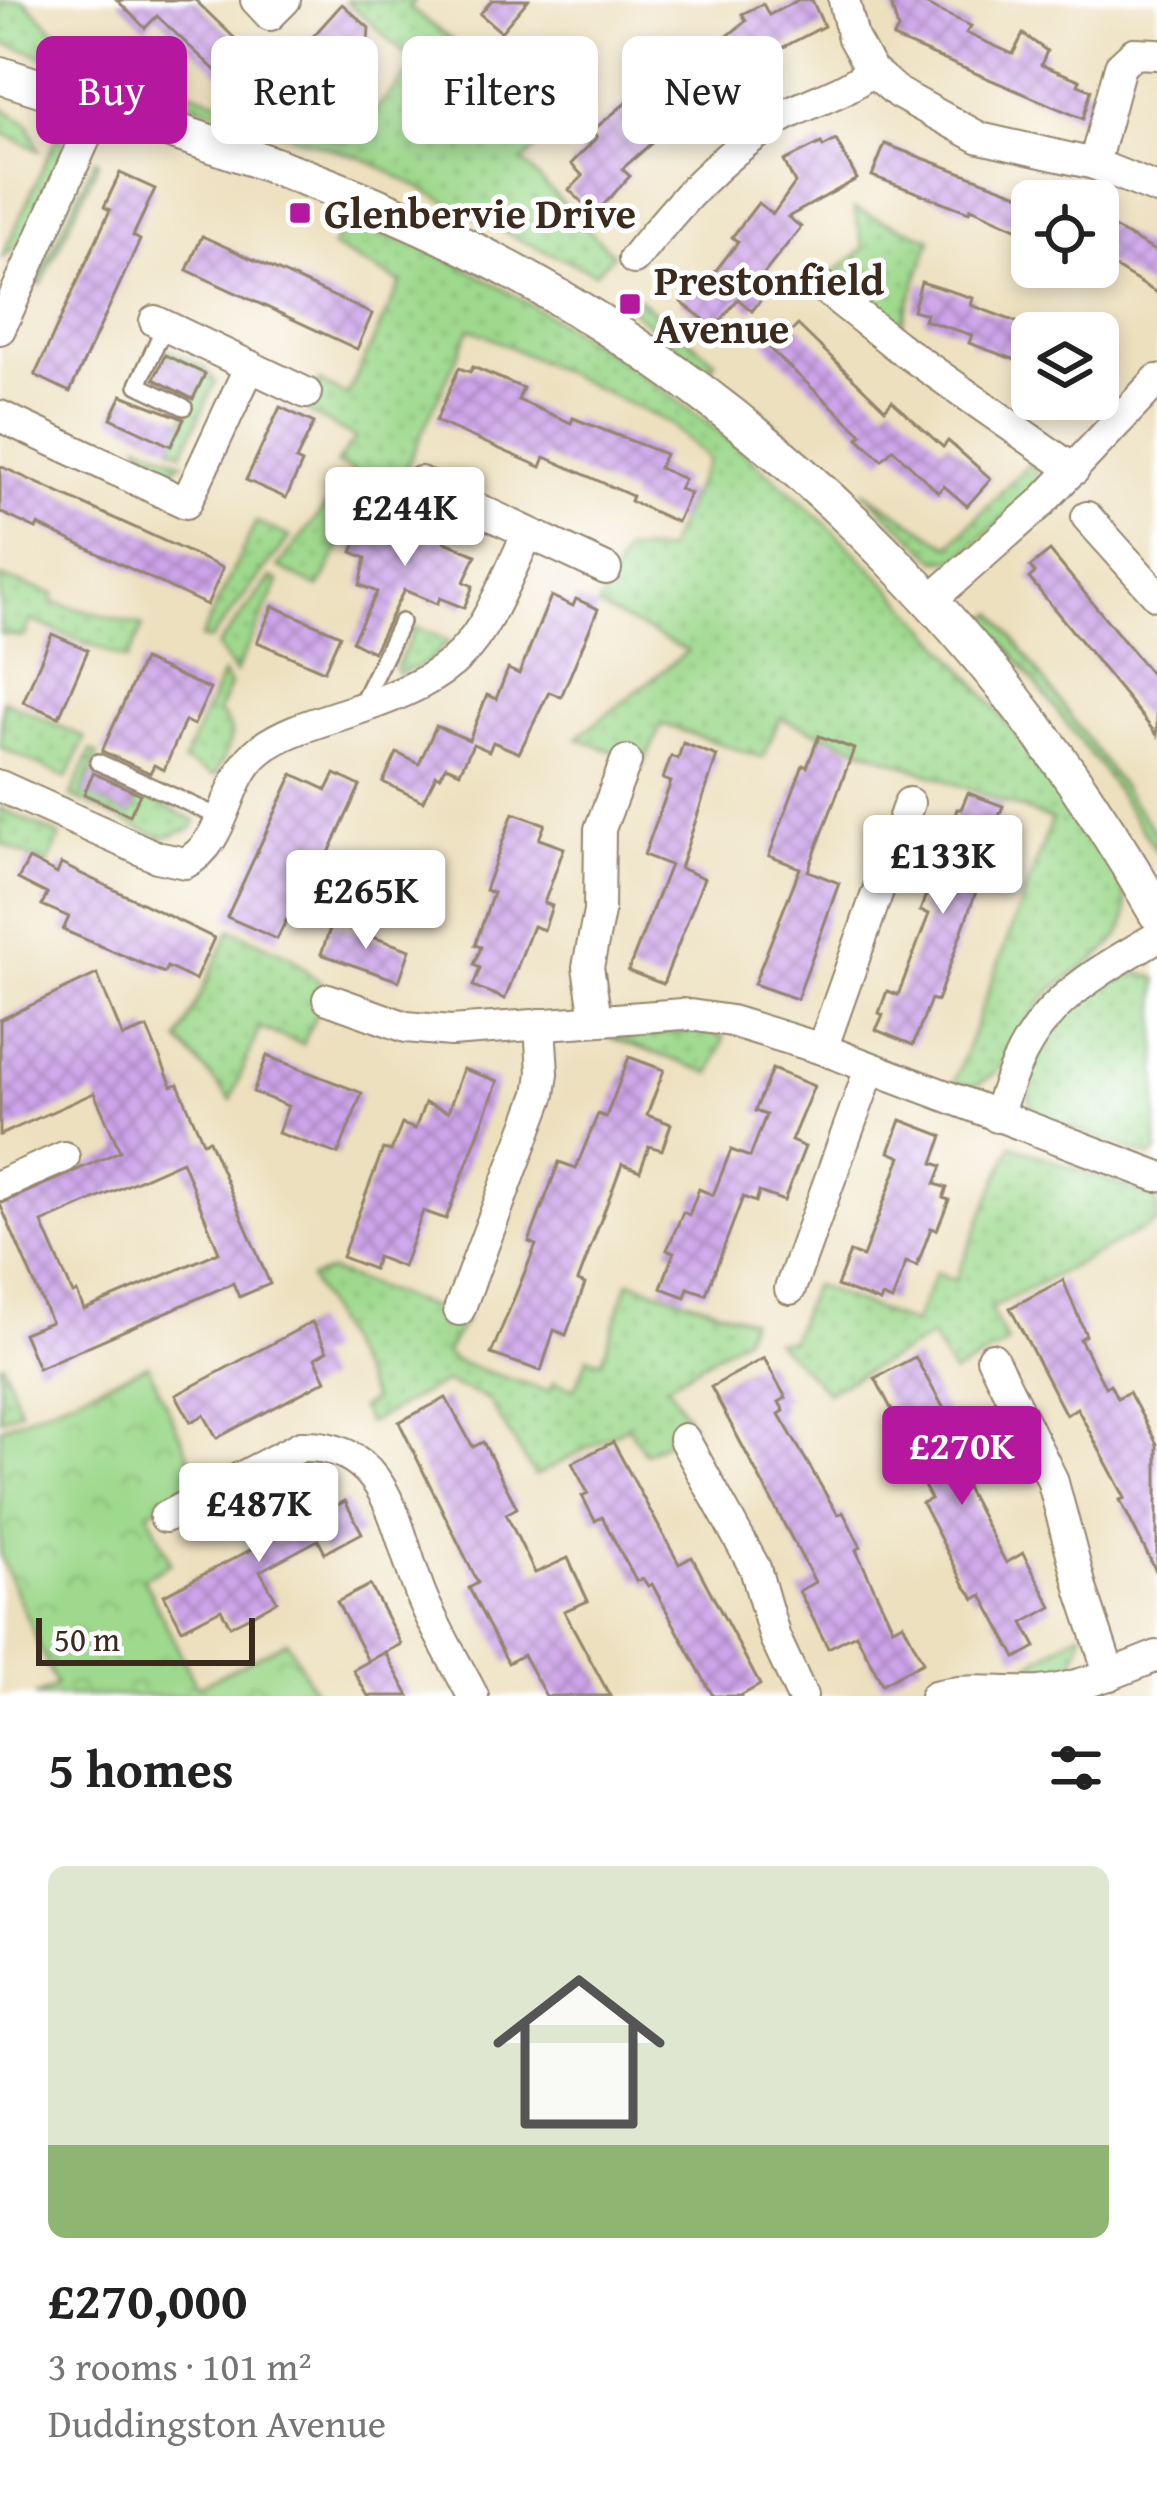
<!DOCTYPE html>
<meta charset="utf-8">
<style>
body{margin:0;font-family:"Gentium Book Plus",serif;background:#f6f6f6;color:#222;height:100vh;display:flex;flex-direction:column;font-size:45px;white-space:nowrap}
*{box-sizing:border-box;margin:0}
p{font-size:39px;color:#767676}
.icon{flex:none;width:66px;height:66px;fill:none;stroke:currentColor;stroke-width:2;stroke-linecap:round;stroke-linejoin:round}
.map{position:relative;height:1696px;overflow:hidden}
.drawer{display:flex;flex-direction:column;background:#fff;flex:1}
.drawer>*{flex:none}
.hud{position:absolute;left:36px;top:36px;width:1086px;height:108px;display:flex;gap:24px}
.tools{position:absolute;left:1011px;top:180px;display:grid;gap:24px}
.tools a{display:grid;place-items:center;width:108px;height:108px;border-radius:18px;background:#fff;box-shadow:0 6px 18px #0003;font-size:60px}
.scale{position:absolute;left:36px;bottom:30px;width:219px;box-sizing:border-box;padding-left:12px;border:6px solid #3b2a1e;border-top:0;font-size:33px;line-height:42px;white-space:nowrap;color:#3b2a1e;-webkit-text-stroke:9px #fff;paint-order:stroke}
.price{position:absolute;translate:-50% -102px;padding:0 27px;border-radius:12px;background:#fff;color:#222;font-size:39px;line-height:78px;filter:drop-shadow(0 3px 6px #0008)}
.price::after{content:'';position:absolute;left:50%;top:72px;width:36px;height:27px;margin-left:-18px;background:inherit;clip-path:polygon(0 0,100% 0,50% 100%)}
.price.on{background:#b5179e;color:#fff}
ul{padding:0;list-style:none}
li{display:grid;align-content:center;gap:24px;height:636px;padding:0 48px}
li+li{border-top:3px solid #e0e0e0}
li span{display:grid;place-items:center;height:372px;border-radius:18px;color:#555}
li>.icon{margin-inline-start:auto}
span .icon{width:216px;height:216px;fill:#fffc;stroke-width:1}
li b{font-size:51px}
h2{display:flex;justify-content:space-between;align-items:center;height:144px;padding:0 48px;font-size:51px}
.tag{padding:0 42px;border-radius:18px;background:#fff;box-shadow:0 6px 18px #0003;font-size:42px;line-height:108px}
.tag.on{background:#b5179e;color:#fff}
.map>svg:first-child{display:block}
</style>
<div class="map">
<svg width="1157" height="1696" viewBox="0 0 1157 1696">
<defs>
<pattern id="grass-dots" width="8" height="8" patternUnits="userSpaceOnUse" patternTransform="scale(3)"><rect width="8" height="8" fill="#9ed98d"/><path d="M2 2h.1M6 6h.1" fill="none" stroke="#89ba79" stroke-width="1.8" stroke-linecap="round"/></pattern>
<pattern id="park-crowns" width="20" height="18" patternUnits="userSpaceOnUse" patternTransform="scale(3)"><rect width="20" height="18" fill="#9ed98d"/><path d="M2 6a3 3 0 1 1 6 0M12 15a3 3 0 1 1 6 0" fill="none" stroke="#89ba79"/></pattern>
<pattern id="building-cross-hatch" width="8" height="8" patternUnits="userSpaceOnUse" patternTransform="scale(3)"><rect width="8" height="8" fill="#cea4ea"/><path d="M0 0l8 8M0 8l8-8" fill="none" stroke="#a886bd"/></pattern>
</defs>
<rect width="100%" height="100%" fill="#fff"/>
<filter id="ink" filterUnits="userSpaceOnUse"><feTurbulence type="fractalNoise" baseFrequency=".00833" numOctaves="2"/><feDisplacementMap in="SourceGraphic" scale="24" xChannelSelector="R" yChannelSelector="G"/><feConvolveMatrix kernelMatrix="1 2 1 2 8 2 1 2 1" color-interpolation-filters="sRGB"/></filter>
<filter id="wash" filterUnits="userSpaceOnUse"><feTurbulence type="fractalNoise" baseFrequency=".004" numOctaves="4" result="noise"/><feDisplacementMap in="SourceGraphic" scale="48" xChannelSelector="R" yChannelSelector="G"/><feGaussianBlur stdDeviation="2.7" result="paint"/><feColorMatrix in="noise" values="0 0 0 0 0 0 0 0 0 0 0 0 0 0 0 0 0 1.4 0 .05"/><feComposite in="paint" operator="in"/></filter>
<g filter="url(#wash)">
<rect width="100%" height="100%" fill="#ede0be"/>
<g fill="url(#grass-dots)" stroke="#6c8256" stroke-width="3">
<polygon points="0,0 24,0 79,55 346,143 416,64 346,0 415,0 409,8 560,122 523,162 613,255 595,273 516,238 362,158 0,42"/>
<polygon points="0,107 28,123 39,150 0,132"/>
<polygon points="60,130 64,152 22,244 2,257"/>
<polygon points="95,159 99,161 41,285 37,282"/>
<polygon points="854,209 931,239 901,326 835,271 864,249"/>
<path d="M 343,225 C 369,232 397,237 421,247 C 466,266 508,292 549,316 C 747,433 918,595 1051,782 C 1072,812 1124,869 1126,905 C 1130,956 1067,967 1041,1002 C 1024,1023 1011,1048 997,1071 C 983,1084 972,1089 954,1083 L 1052,820 L 780,718 L 763,758 L 662,724 L 644,763 L 577,738 L 688,651 L 598,607 L 625,551 L 666,551 L 708,459 L 669,423 L 470,328 L 399,483 L 375,476 L 319,588 L 278,567 L 354,470 L 336,464 L 355,438 L 305,410 L 319,381 L 347,396 L 401,283 L 332,247 Z"/>
<polygon points="638,298 715,361 709,369 797,443 794,446 632,310"/>
<polygon points="167,349 204,367 215,382 183,452 171,446 205,374 165,355"/>
<polygon points="140,443 183,462 168,472 141,466"/>
<polygon points="813,455 923,558 900,547 808,459"/>
<polygon points="1030,462 1037,473 1034,491 957,559 938,560 862,490 949,546"/>
<polygon points="256,522 290,537 210,640 201,638"/>
<polygon points="0,577 54,594 52,602 143,626 127,660 31,620 24,637 0,634"/>
<polygon points="271,578 279,582 235,673 217,647"/>
<polygon points="995,613 1157,835 1157,852 1101,768 986,619"/>
<polygon points="416,627 448,641 428,662 398,674 395,669"/>
<path d="M 223,674 L 230,685 L 218,713 C 243,731 225,753 215,776 L 183,762 Z"/>
<polygon points="3,700 85,738 67,778 0,747"/>
<polygon points="91,751 98,755 82,793 130,815 140,795 196,821 191,829 162,838 71,796"/>
<polygon points="0,808 60,836 48,865 0,843"/>
<polygon points="231,929 291,957 327,989 303,1044 259,1028 231,1100 179,1041"/>
<path d="M 1142,974 L 1157,978 L 1157,1152 L 1151,1157 L 1038,1115 C 996,1063 1092,976 1142,974 Z"/>
<polygon points="701,1031 724,1037 711,1073 609,1037"/>
<polygon points="1012,1145 1157,1199 1157,1222 990,1309 1008,1343 953,1374 932,1337 827,1392 775,1341 790,1341 813,1285 913,1324 936,1272 955,1281"/>
<polygon points="330,1271 465,1320 445,1353 454,1361 550,1392 554,1382 575,1389 588,1357 602,1361 629,1281 750,1320 743,1337 668,1385 693,1428 645,1453 628,1426 535,1476 488,1399 445,1382 368,1423 360,1409 373,1400 310,1278"/>
<polygon points="3,1363 20,1410 0,1419 0,1364"/>
<path d="M 1082,1631 C 1078,1683 1047,1677 1006,1680 Z"/>
</g>
<polygon fill="url(#park-crowns)" stroke="#6c8256" stroke-width="3" points="148,1365 202,1484 148,1512 171,1563 143,1578 197,1687 287,1641 317,1696 34,1696 56,1686 0,1555 0,1428"/>
<g id="blocks">
<g fill="url(#building-cross-hatch)" fill-rule="evenodd">
<polygon points="117,0 195,0 252,55 228,82 157,16 145,28"/>
<polygon points="492,0 528,0 501,32 480,14"/>
<polygon points="798,0 812,0 824,26 772,53 768,44 714,88 622,169 630,176 595,214 569,190 583,176 571,164 597,137 592,131 645,87 653,97 746,21 742,14 763,4 769,15"/>
<polygon points="890,0 916,0 971,26 966,33 1013,54 1023,34 1047,51 1041,65 1080,80 1078,85 1091,90 1083,119 893,38 898,29"/>
<polygon points="342,4 369,28 367,55 360,65 344,64 304,108 274,80"/>
<polygon points="836,140 857,179 788,217 801,227 755,285 766,293 752,311 738,299 715,328 681,302 698,281 704,286 738,242 732,237 758,203 773,214 795,183 784,161 821,143 823,147"/>
<polygon points="885,144 1032,199 1032,235 971,208 969,212 872,176"/>
<polygon points="120,173 155,189 133,236 140,240 70,392 35,375 110,210 104,207"/>
<polygon points="1098,219 1157,252 1157,293 1098,257"/>
<polygon points="202,236 372,314 357,349 187,270"/>
<polygon points="921,282 973,298 971,305 1032,328 1032,366 969,343 972,335 924,320 926,314 913,310"/>
<polygon points="782,323 791,332 798,325 885,409 892,401 943,447 948,441 991,479 967,506 944,486 938,492 893,449 882,460 858,438 862,434 773,352 765,342"/>
<polygon points="165,355 205,374 193,399 154,379"/>
<polygon points="473,367 523,388 518,400 571,423 573,418 665,454 659,468 684,479 679,489 690,493 677,522 630,501 632,496 545,457 541,467 436,421 459,368 470,372"/>
<polygon points="122,395 184,419 171,446 111,418"/>
<polygon points="280,407 314,423 296,460 302,463 286,498 246,480"/>
<polygon points="0,466 223,568 207,605 38,525 36,529 0,512"/>
<polygon points="375,499 406,513 401,523 476,555 464,582 473,586 464,608 440,598 437,604 404,590 373,652 352,641 377,592 360,585 366,558 352,552"/>
<polygon points="1050,551 1157,681 1157,735 1029,578 1035,573 1030,567"/>
<polygon points="551,596 573,606 576,599 598,609 561,697 549,692 519,753 493,742 489,751 473,744 460,772 446,766 440,777 436,775 423,801 383,782 397,753 419,764 436,726 469,740 487,695 496,699 508,669 519,674"/>
<polygon points="273,606 340,635 324,671 257,642"/>
<polygon points="52,634 88,650 59,717 23,702"/>
<polygon points="143,660 210,689 194,725 185,721 164,770 154,765 150,773 102,751"/>
<polygon points="819,736 854,749 808,871 839,883 797,999 754,984 800,868 769,856 803,765 807,767"/>
<polygon points="683,743 717,756 680,868 704,878 663,984 628,971 670,865 644,855 671,782 663,779 671,756 678,759"/>
<polygon points="93,773 140,794 130,815 84,794"/>
<polygon points="293,774 327,790 335,774 360,786 321,870 313,866 277,939 227,917"/>
<polygon points="968,793 1003,806 991,836 995,838 937,1001 931,999 913,1045 876,1030 883,1015 879,1013 887,991 898,995 929,914 920,911 957,809 961,809"/>
<polygon points="513,813 545,824 539,839 564,848 544,903 552,906 544,930 533,926 505,999 473,986 480,968 474,965 481,947 475,945 493,893 485,890"/>
<polygon points="29,859 57,874 61,864 214,938 195,980 167,967 164,973 63,930 69,917 42,905 47,894 18,879"/>
<polygon points="332,923 410,950 399,981 321,954"/>
<path d="M 97,974 L 123,1037 L 147,1028 L 172,1086 L 178,1084 L 203,1142 L 209,1140 L 270,1284 L 239,1297 L 233,1283 L 38,1368 L 23,1333 L 51,1322 L 0,1204 L 120,1151 L 94,1093 L 0,1135 L 0,1020 ZM 182,1161 L 219,1252 L 84,1310 L 77,1292 L 73,1294 L 42,1223 Z"/>
<polygon points="267,1056 362,1093 338,1154 278,1133 288,1106 253,1092"/>
<polygon points="629,1057 664,1070 647,1115 671,1124 662,1150 649,1146 640,1171 622,1164 578,1281 585,1284 566,1335 554,1330 541,1371 491,1354 536,1245 529,1242 559,1162 576,1168 598,1114 606,1117"/>
<polygon points="463,1069 498,1081 446,1219 423,1211 403,1267 377,1257 373,1269 342,1257 383,1149 391,1151 402,1124 415,1129 425,1103 448,1112"/>
<polygon points="772,1069 814,1086 791,1141 805,1147 784,1201 759,1192 756,1202 743,1197 706,1294 688,1288 685,1297 661,1288 674,1252 667,1250 683,1212 689,1215 699,1189 713,1195 731,1150 750,1157 766,1115 755,1111"/>
<polygon points="901,1120 943,1136 933,1163 942,1166 935,1184 947,1188 943,1198 949,1200 937,1230 931,1228 917,1266 906,1262 892,1301 882,1297 880,1302 837,1286 850,1252 863,1257 901,1157 889,1152"/>
<polygon points="1063,1280 1086,1335 1080,1339 1105,1387 1110,1384 1117,1398 1129,1392 1157,1444 1157,1573 1120,1500 1125,1498 1077,1408 1066,1415 1010,1308"/>
<polygon points="312,1322 327,1351 315,1358 326,1380 217,1438 204,1415 191,1422 176,1395"/>
<polygon points="915,1357 974,1462 957,1470 1006,1563 1023,1553 1052,1607 1023,1623 1036,1647 1016,1658 982,1595 975,1599 965,1586 922,1503 931,1499 924,1486 930,1483 875,1378"/>
<polygon points="764,1358 786,1398 779,1402 784,1411 779,1414 838,1515 843,1512 861,1547 856,1550 893,1628 903,1623 923,1662 882,1684 856,1634 828,1648 799,1591 815,1582 711,1387"/>
<polygon points="446,1398 473,1447 483,1442 517,1508 506,1514 535,1573 568,1558 588,1601 564,1611 610,1696 546,1696 523,1655 508,1663 469,1588 478,1583 399,1422"/>
<polygon points="613,1442 679,1564 692,1557 760,1685 740,1696 713,1696 652,1584 648,1586 643,1579 636,1581 602,1517 595,1521 582,1496 588,1493 572,1463"/>
<polygon points="273,1499 286,1523 320,1510 323,1513 345,1501 362,1533 325,1553 318,1540 260,1571 277,1601 252,1615 230,1626 221,1609 182,1629 164,1595 256,1547 251,1540 264,1532 251,1510"/>
<polygon points="370,1585 401,1644 368,1661 337,1602"/>
<polygon points="385,1652 409,1696 368,1696 353,1670"/>
</g>
</g>
</g>
<g filter="url(#ink)">
<use href="#blocks" fill-opacity="0" stroke="#94856e" stroke-width="3"/>
<g fill="none" stroke-linecap="round" stroke-linejoin="round">
<defs>
<g id="service">
<polyline points="165,325 138,385 184,407"/>
<polyline points="360,706 401,622"/>
<polyline points="98,762 221,818"/>
</g>
<g id="minor">
<polyline points="256,0 270,15 285,0"/>
<polyline points="844,0 853,38 871,70"/>
<polyline points="1094,164 1120,66 1134,53 1157,54"/>
<path d="M 634,259 C 678,204 720,155 781,118 C 811,100 845,95 871,70 L 898,93 L 980,138 L 1094,164 L 1157,189"/>
<polyline points="819,284 897,346 1074,470"/>
<polyline points="155,321 306,393"/>
<polyline points="0,329 99,107"/>
<polyline points="0,416 186,503 250,366"/>
<polyline points="420,482 606,569"/>
<polyline points="1087,517 1157,595"/>
<polyline points="932,599 1040,504 1157,380"/>
<path d="M 0,786 L 157,857 L 185,863 C 229,841 223,778 261,749 C 287,729 324,721 355,710 C 475,670 477,641 528,533"/>
<polyline points="328,999 406,1027 451,1031 683,1014 731,1021 822,1049 1157,1176"/>
<polyline points="596,1018 588,967 599,912 600,829 626,761"/>
<polyline points="822,1049 909,803"/>
<path d="M 997,1117 C 1028,1012 1068,989 1157,937"/>
<polyline points="0,1185 64,1157"/>
<polyline points="790,1289 870,1069"/>
<polyline points="459,1310 540,1094 543,1073 540,1024"/>
<polyline points="992,1358 1052,1479 1082,1591 1110,1675"/>
<polyline points="684,1439 755,1568 775,1638 802,1696"/>
<path d="M 165,1517 L 301,1446 C 392,1443 395,1533 422,1597 C 436,1631 456,1663 473,1696"/>
<path d="M 935,1696 C 969,1687 1004,1694 1039,1692 C 1080,1688 1119,1671 1157,1656"/>
</g>
<path id="tertiary" d="M 0,75 C 158,126 318,173 468,248 C 757,392 998,633 1157,913"/>
</defs>
<use href="#service" stroke="#94856e" stroke-width="20"/>
<use href="#minor" stroke="#94856e" stroke-width="34"/>
<use href="#tertiary" stroke="#94856e" stroke-width="40"/>
<use href="#service" stroke="#fff" stroke-width="15"/>
<use href="#minor" stroke="#fff" stroke-width="30"/>
<use href="#tertiary" stroke="#fff" stroke-width="36"/>
</g>
</g>
<g fill="#b5179e" stroke="#fff" stroke-width="4.5">
<rect x="288" y="201" width="24" height="24" rx="6"/>
<rect x="618" y="292" width="24" height="24" rx="6"/>
</g>
<g text-anchor="middle" stroke-width="10" stroke-linejoin="round" paint-order="stroke">
<g font-size="42" font-weight="bold" fill="#3b2a1e" stroke="#fff" text-anchor="start">
<text x="324" y="228">Glenbervie Drive</text>
<text x="654" y="295">Prestonfield<tspan x="654" dy="48">Avenue</tspan></text>
</g>
</g>
</svg>
<div class="tools">
<a><svg class="icon" aria-label="locate" viewBox="0 0 24 24"><circle cx="12" cy="12" r="6"/><path d="M12 2v4M12 18v4M2 12h4M18 12h4"/></svg></a>
<a><svg class="icon" aria-label="layers" viewBox="0 0 24 24"><path d="M12 4l9 5-9 5-9-5zM3 14l9 5 9-5"/></svg></a>
</div>
<div class="scale">50 m</div>
<b class="price" style="left:405px;top:569px">£244K</b>
<b class="price" style="left:943px;top:917px">£133K</b>
<b class="price" style="left:366px;top:952px">£265K</b>
<b class="price on" style="left:962px;top:1508px">£270K</b>
<b class="price" style="left:259px;top:1565px">£487K</b>
<div class="hud">
<a class="tag on">Buy</a>
<a class="tag">Rent</a>
<a class="tag">Filters</a>
<a class="tag">New</a>
</div>
</div>
<section class="drawer">
<h2>5 homes<svg class="icon" aria-label="filters" viewBox="0 0 24 24"><path d="M4 7h16M4 17h16"/><circle cx="9" cy="7" r="2"/><circle cx="15" cy="17" r="2"/></svg></h2>
<ul>
<li><span style="background:linear-gradient(#dfe7d0 75%,#8fb573 0)"><svg class="icon" aria-label="home" viewBox="0 0 24 24"><path d="M3 11l9-7 9 7M6 9v11h12V9"/></svg></span><div><b>£270,000</b><p>3 rooms · 101 m²</p><p>Duddingston Avenue</p></div></li>
</ul>
</section>
